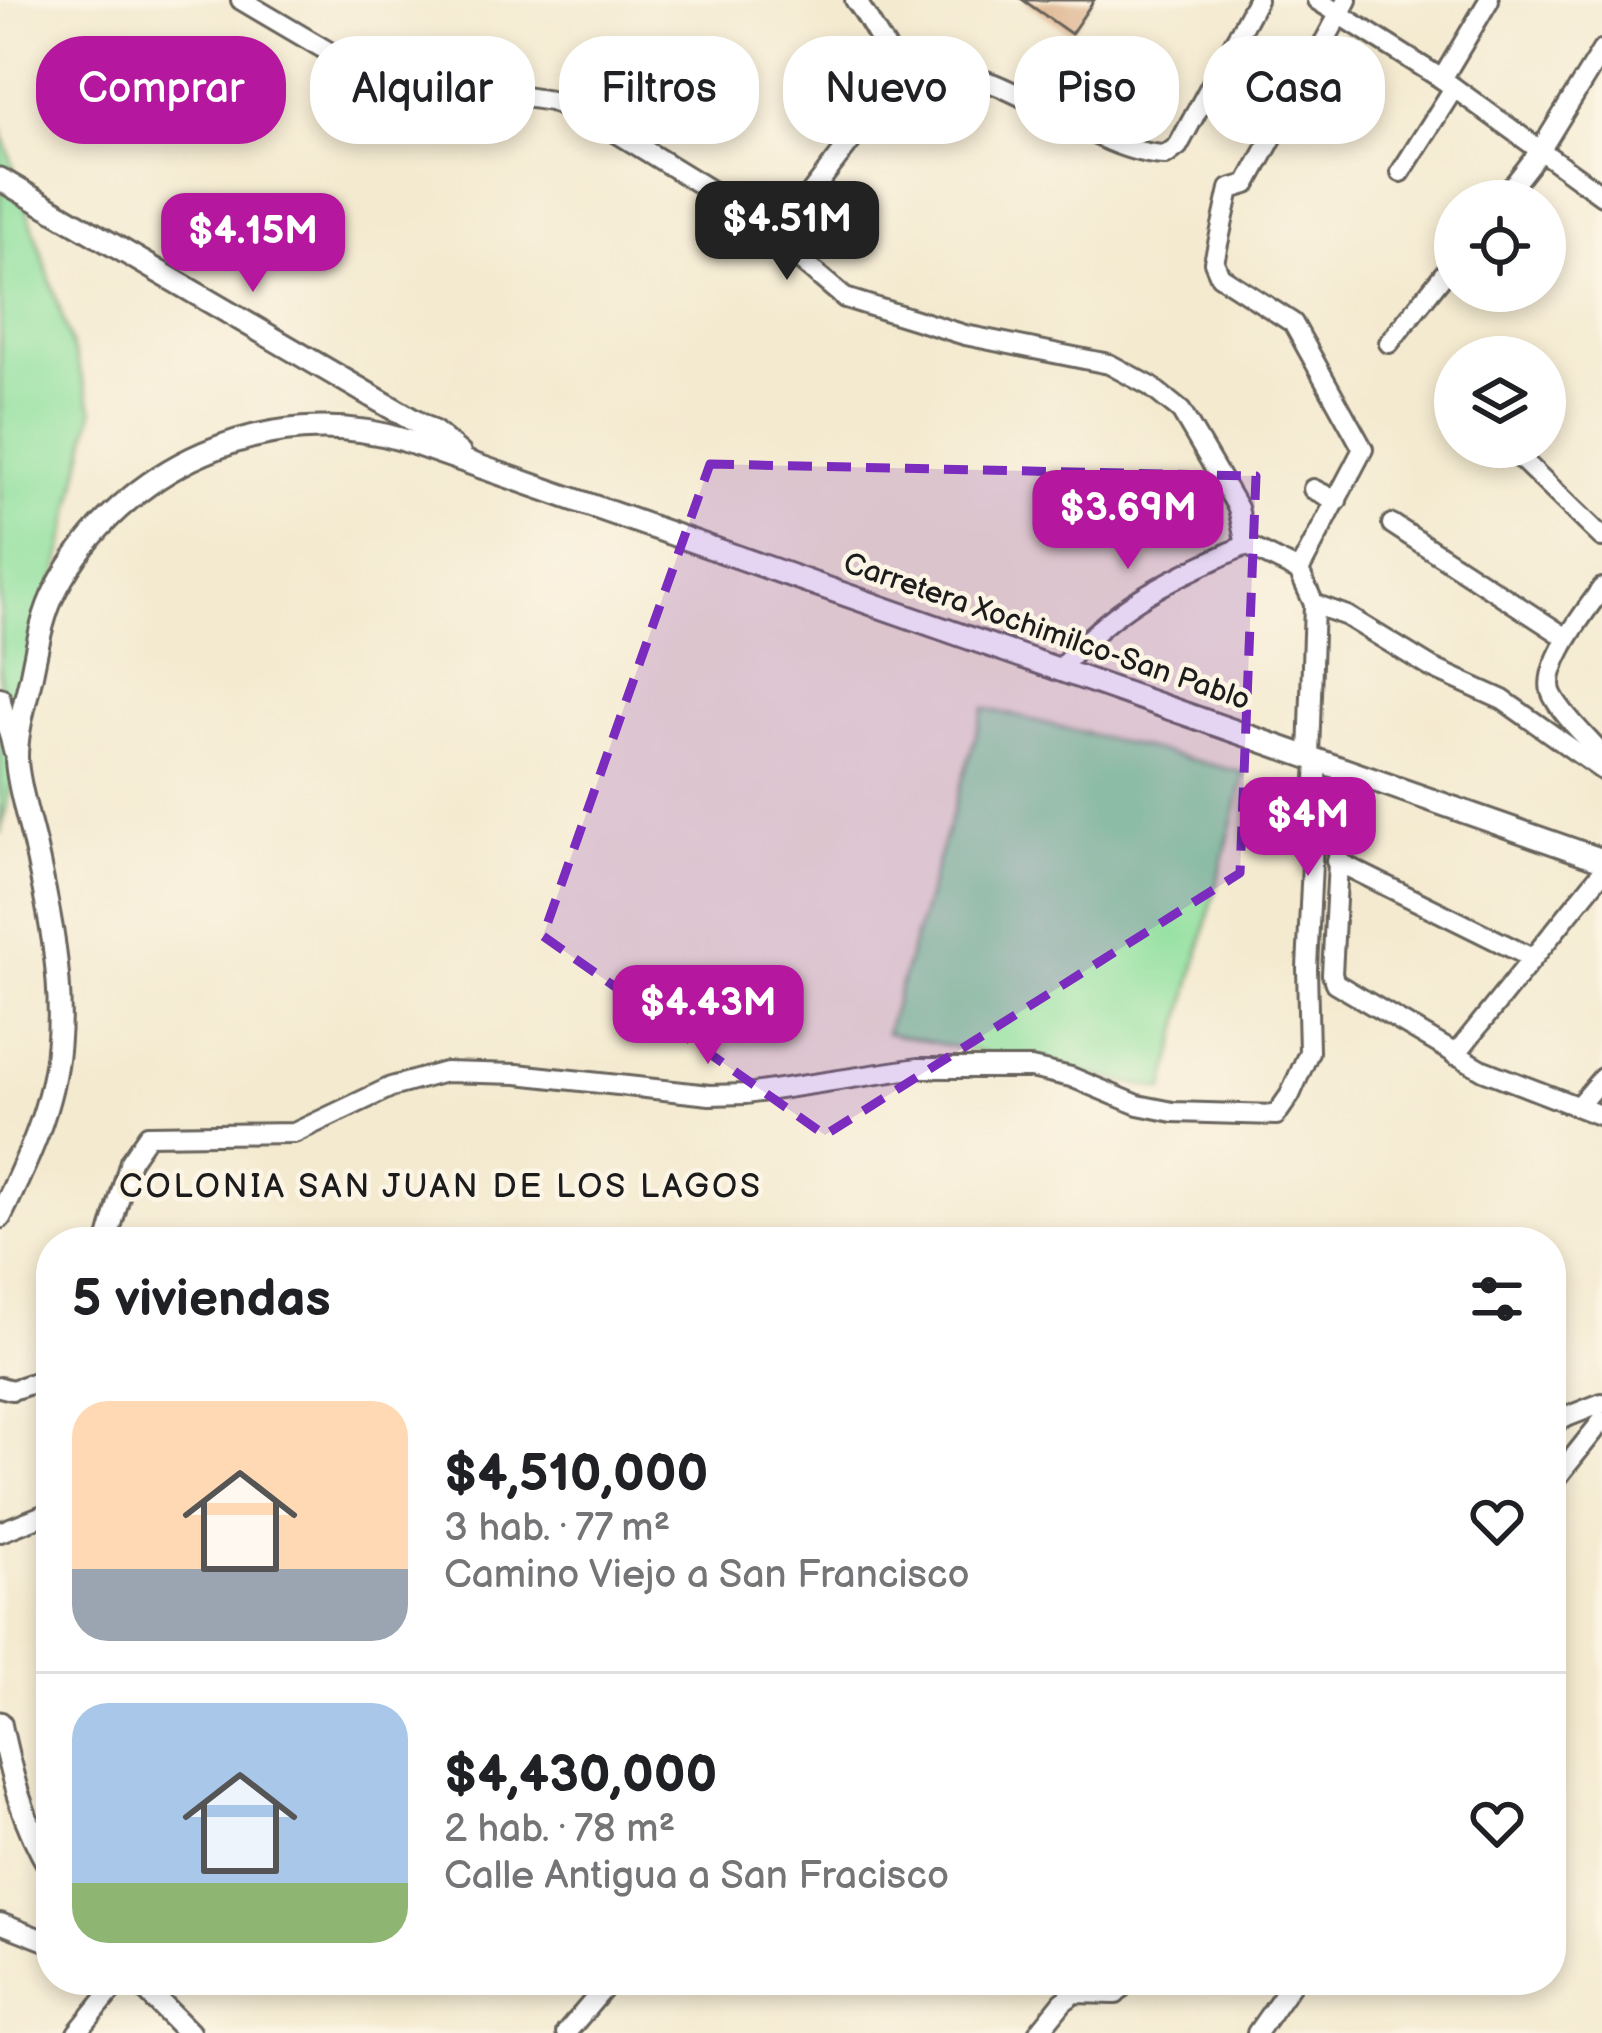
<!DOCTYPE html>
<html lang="es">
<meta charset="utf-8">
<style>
body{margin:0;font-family:"Balsamiq Sans",sans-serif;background:#f2f2f2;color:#202124;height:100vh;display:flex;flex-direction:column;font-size:45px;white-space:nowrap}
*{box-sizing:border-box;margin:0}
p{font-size:39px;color:#757577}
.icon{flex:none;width:66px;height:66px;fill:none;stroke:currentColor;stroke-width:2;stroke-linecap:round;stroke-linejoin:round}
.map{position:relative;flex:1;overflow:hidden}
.panel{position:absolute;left:36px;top:1227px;width:1530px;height:768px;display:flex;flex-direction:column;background:#fff;border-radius:48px;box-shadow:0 6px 18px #0003}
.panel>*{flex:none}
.top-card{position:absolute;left:36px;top:36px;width:1530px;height:108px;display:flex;gap:24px}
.tools{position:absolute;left:1434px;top:180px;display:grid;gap:24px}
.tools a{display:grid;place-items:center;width:132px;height:132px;border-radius:50%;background:#fff;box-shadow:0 6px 18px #0003;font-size:60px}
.price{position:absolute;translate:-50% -102px;padding:0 27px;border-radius:24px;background:#b5179e;color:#fff;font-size:39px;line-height:78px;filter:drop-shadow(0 3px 6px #0008)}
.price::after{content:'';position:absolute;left:50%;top:72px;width:36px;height:27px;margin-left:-18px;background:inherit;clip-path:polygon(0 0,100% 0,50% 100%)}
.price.active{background:#222;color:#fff}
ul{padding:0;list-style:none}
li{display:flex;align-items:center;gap:36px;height:300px;padding:0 36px}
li+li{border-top:3px solid #e0e0e0}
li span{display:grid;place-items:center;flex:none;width:336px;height:240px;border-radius:36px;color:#555}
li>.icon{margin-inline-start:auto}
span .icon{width:144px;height:144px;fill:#fffc;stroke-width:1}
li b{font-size:51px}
h2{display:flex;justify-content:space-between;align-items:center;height:144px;padding:0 36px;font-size:51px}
.tag{padding:0 42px;border-radius:48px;background:#fff;box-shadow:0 6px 18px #0003;font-size:42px;line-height:108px}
.tag.active{background:#b5179e;color:#fff}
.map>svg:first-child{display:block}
</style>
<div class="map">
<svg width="1602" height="2033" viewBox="0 0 1602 2033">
<rect width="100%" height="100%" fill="#fcf5e5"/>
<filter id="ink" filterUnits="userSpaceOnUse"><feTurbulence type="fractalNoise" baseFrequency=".00833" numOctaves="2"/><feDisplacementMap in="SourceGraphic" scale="24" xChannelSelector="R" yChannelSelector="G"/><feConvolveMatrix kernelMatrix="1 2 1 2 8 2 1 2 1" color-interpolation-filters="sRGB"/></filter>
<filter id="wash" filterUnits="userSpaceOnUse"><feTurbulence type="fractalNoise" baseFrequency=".004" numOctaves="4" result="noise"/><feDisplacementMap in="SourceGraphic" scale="48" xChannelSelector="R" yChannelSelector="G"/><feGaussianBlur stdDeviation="2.7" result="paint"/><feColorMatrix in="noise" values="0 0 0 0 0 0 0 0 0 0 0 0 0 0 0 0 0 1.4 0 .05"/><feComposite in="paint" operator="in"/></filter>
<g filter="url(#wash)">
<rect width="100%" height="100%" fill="#f4ead0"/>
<g fill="#90e09f" stroke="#567e5e" stroke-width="3">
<polygon points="0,126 93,411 0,835"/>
<polygon points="984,708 1245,773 1164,1090 886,1033"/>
</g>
<g id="blocks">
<polygon fill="#daac84" points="1023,0 1094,0 1071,34"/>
</g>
</g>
<g filter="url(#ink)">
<use href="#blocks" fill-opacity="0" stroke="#68645b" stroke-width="3"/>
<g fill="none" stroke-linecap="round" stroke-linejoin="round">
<defs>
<g id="minor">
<polyline points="241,0 365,73 551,101 617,133 739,208 845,298 965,335 1109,364 1150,386 1181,411 1238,508 1246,545 1299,571"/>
<path d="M 855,0 C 870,18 880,46 898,61 C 922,81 958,72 986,81 C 1042,100 1108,154 1166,155 L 1178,146 L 1257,0"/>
<polyline points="1317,0 1442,79 1602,195"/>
<polyline points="1442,79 1489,0"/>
<polyline points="1401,172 1454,88"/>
<polyline points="1501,201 1540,151 1602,50"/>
<polyline points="777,237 874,111"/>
<polyline points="1389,343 1455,260"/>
<polyline points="1509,447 1602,537"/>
<polyline points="1313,489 1337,501"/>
<polyline points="1392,524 1567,638"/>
<path d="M 1602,588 C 1586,611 1538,670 1553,696 C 1564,717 1586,736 1602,755"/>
<polyline points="1314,604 1347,616 1432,668 1503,700 1602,770"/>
<path d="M 1060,669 C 1117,602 1168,581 1246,545"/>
<polyline points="0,697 13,750"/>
<polyline points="1309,756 1314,604 1299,571 1363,449 1293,323 1220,276 1214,262 1230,189 1247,184 1347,0"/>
<polyline points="1343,769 1332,974 1335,983 1483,1070 1602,1116"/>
<polyline points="1336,861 1532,958"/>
<polyline points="1455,1055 1602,872"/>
<polyline points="1578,1106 1602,1078"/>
<polyline points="107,1242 130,1161 148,1135 294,1133 391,1087 445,1072 517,1074 710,1095 746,1094 918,1068 1031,1068 1071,1077 1138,1105 1173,1112 1276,1115 1290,1095 1309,1052 1307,968 1317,759"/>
<polyline points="457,1242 479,1242"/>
<polyline points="0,1387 12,1390 51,1377"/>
<polyline points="1551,1423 1602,1403"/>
<polyline points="1551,1485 1602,1421"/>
<polyline points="0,1532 51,1512"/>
<polyline points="0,1923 51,1943"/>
<polyline points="77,2033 120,1980"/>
<polyline points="566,2033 611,1980"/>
<polyline points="1038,2033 1063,2002 1075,1993 1116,1994 1128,1980"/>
<polyline points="1257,2033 1294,1980"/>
</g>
<g id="tertiary">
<polyline points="0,179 435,433 460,454"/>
<path d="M 0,1217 C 27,1161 53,1107 58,1045 C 64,980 49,910 35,846 C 29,820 20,793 17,766 C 14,739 25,703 31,677 C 37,648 42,615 56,589 C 121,466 270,399 404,440 L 1602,860"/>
<path d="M 0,1723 C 11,1775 23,1823 51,1869"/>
<polyline points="137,1980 189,2033"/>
</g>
</defs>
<use href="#minor" stroke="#68645b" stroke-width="24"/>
<use href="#tertiary" stroke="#68645b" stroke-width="27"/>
<use href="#minor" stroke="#fff" stroke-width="18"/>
<use href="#tertiary" stroke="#fff" stroke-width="21"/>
</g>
</g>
<path fill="#7b2cbf" fill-opacity="0.2" stroke="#7b2cbf" stroke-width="9" stroke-dasharray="24 15" stroke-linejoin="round" d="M 710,464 L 1256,476 L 1240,873 L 825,1135 L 543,936 Z"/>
<g text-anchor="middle" stroke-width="9" stroke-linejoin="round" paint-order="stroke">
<g font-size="30" fill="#1c1c1c" stroke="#fcf5e5">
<text transform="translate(1047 631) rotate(19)" y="10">Carretera Xochimilco-San Pablo</text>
</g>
<g font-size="33" letter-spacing="3" fill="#1c1c1c" stroke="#fcf5e5">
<text x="441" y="1197">COLONIA SAN JUAN DE LOS LAGOS</text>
</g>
</g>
</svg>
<div class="tools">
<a><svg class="icon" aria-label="locate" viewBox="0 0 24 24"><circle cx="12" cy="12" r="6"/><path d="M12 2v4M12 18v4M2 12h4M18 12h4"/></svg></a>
<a><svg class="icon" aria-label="layers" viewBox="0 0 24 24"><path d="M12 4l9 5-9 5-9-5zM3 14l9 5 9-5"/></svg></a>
</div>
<b class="price active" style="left:787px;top:283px">$4.51M</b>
<b class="price" style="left:253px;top:295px">$4.15M</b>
<b class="price" style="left:1128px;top:572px">$3.69M</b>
<b class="price" style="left:1308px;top:879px">$4M</b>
<b class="price" style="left:708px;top:1067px">$4.43M</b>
<div class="top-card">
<a class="tag active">Comprar</a>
<a class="tag">Alquilar</a>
<a class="tag">Filtros</a>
<a class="tag">Nuevo</a>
<a class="tag">Piso</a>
<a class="tag">Casa</a>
</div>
<section class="panel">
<h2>5 viviendas<svg class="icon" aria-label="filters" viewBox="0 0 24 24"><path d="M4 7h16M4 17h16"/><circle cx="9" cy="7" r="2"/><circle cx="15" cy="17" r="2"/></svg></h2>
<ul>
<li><span style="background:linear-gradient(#ffd9b3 70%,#9aa5b1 0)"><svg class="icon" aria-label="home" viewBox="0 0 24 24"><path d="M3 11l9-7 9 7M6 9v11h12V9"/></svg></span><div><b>$4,510,000</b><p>3 hab. · 77 m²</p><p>Camino Viejo a San Francisco</p></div><svg class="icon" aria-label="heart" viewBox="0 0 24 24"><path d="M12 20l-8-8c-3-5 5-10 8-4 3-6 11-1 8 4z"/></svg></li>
<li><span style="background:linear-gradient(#a9c7e8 75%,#8fb573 0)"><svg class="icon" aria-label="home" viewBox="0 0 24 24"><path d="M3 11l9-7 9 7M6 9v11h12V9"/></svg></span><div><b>$4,430,000</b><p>2 hab. · 78 m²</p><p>Calle Antigua a San Fracisco</p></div><svg class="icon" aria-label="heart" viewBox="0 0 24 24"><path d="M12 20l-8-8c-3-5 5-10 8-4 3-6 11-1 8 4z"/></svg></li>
</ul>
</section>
</div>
